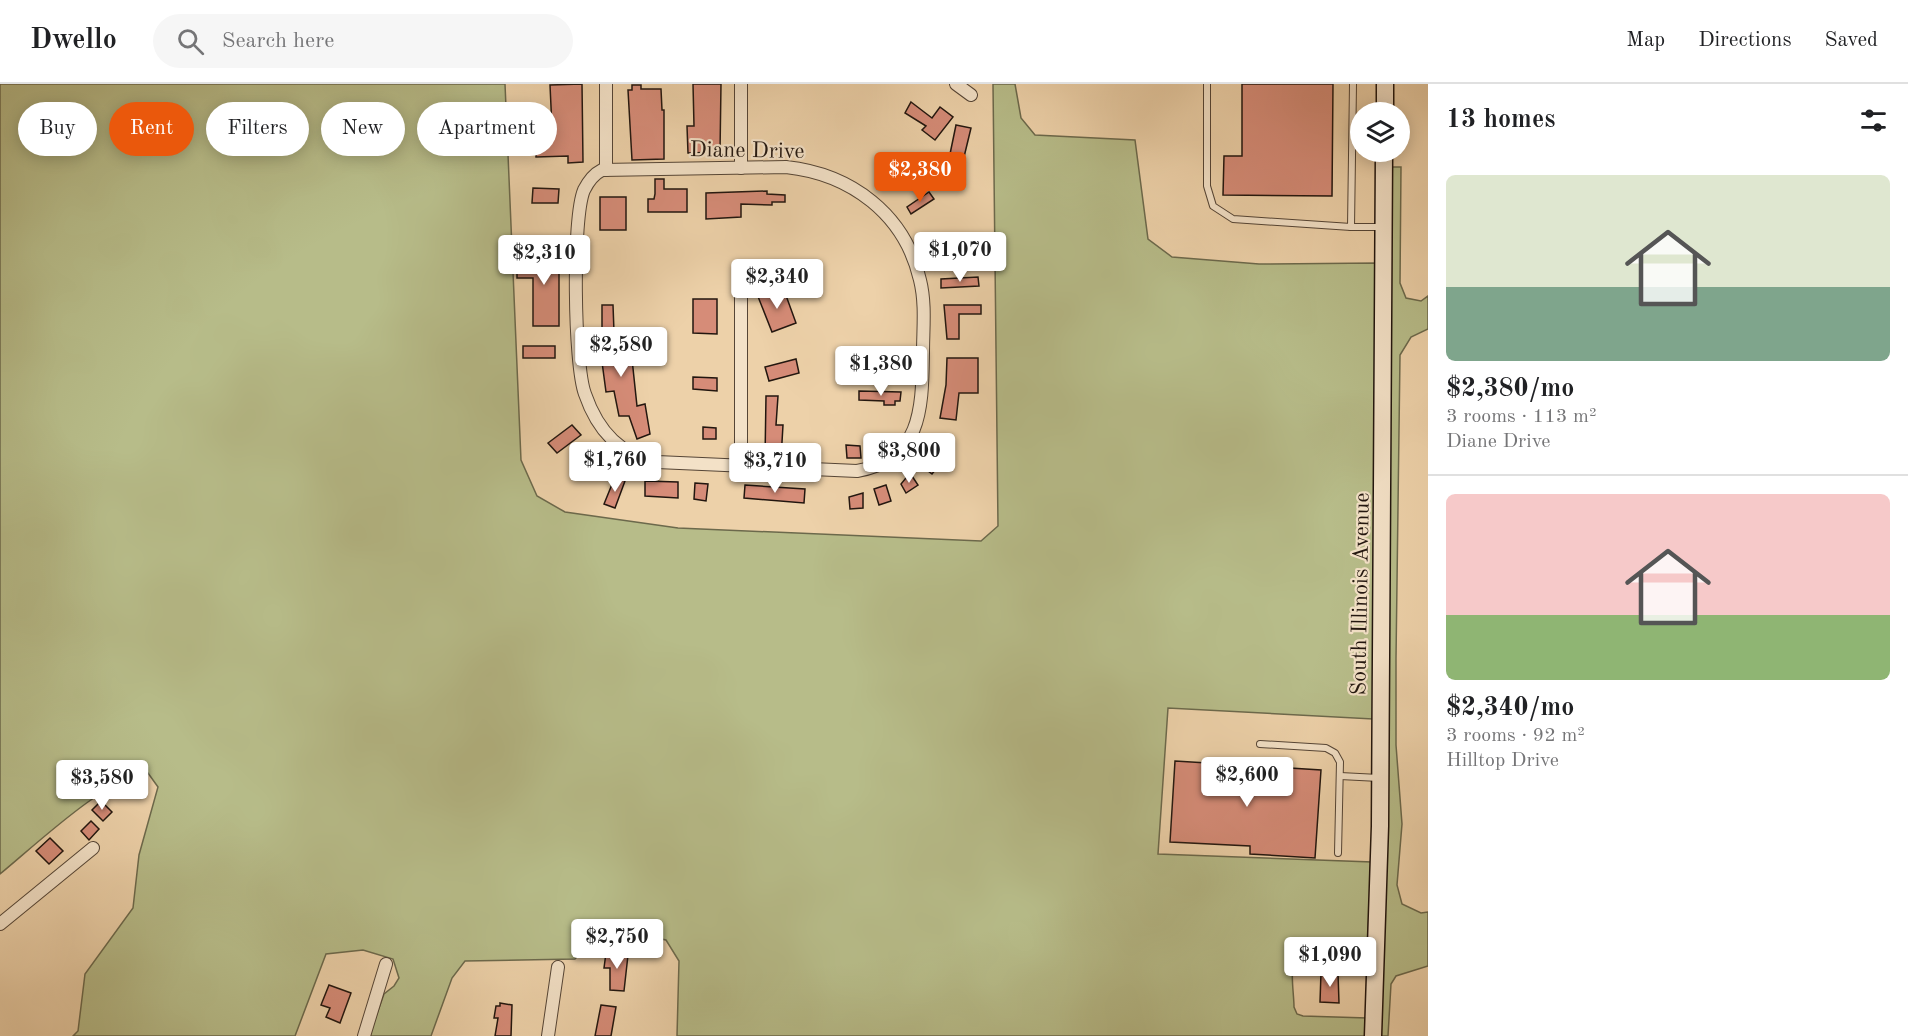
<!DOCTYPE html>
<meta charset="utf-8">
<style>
body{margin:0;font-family:"Old Standard TT",serif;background:#f6f6f6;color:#202124;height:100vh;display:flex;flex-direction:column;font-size:22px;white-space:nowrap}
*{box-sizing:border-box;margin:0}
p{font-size:20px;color:#757577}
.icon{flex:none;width:33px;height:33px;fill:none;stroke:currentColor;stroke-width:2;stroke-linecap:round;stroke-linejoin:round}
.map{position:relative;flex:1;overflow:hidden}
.details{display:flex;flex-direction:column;background:#fff;width:480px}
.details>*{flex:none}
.banner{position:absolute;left:18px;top:18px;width:570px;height:54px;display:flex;gap:12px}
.tools{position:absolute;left:1350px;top:18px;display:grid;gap:12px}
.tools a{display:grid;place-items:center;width:60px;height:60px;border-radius:50%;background:#fff;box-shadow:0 3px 15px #0003;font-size:30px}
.price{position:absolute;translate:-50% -51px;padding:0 14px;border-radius:6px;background:#fff;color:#222;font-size:20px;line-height:39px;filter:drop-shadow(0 2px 3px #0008)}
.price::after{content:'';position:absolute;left:50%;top:36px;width:18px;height:14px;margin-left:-9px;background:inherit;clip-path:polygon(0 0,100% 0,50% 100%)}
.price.on{background:#ea580c;color:#fff}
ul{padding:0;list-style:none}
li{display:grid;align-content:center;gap:12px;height:318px;padding:0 18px}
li+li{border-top:2px solid #e0e0e0}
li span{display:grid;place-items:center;height:186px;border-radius:9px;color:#555}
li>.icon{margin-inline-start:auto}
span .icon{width:108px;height:108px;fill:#fffc;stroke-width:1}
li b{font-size:26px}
h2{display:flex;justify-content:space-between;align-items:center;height:72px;padding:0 18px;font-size:26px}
.chip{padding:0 21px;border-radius:27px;background:#fff;box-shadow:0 3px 15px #0003;font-size:21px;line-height:54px}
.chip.on{background:#ea580c;color:#fff}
header{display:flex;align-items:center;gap:36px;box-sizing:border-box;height:84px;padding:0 30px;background:#fff;border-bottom:2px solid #e0e0e0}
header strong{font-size:28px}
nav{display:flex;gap:33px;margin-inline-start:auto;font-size:21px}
.search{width:420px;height:54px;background:#f6f6f6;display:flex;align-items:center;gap:15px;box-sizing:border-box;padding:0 21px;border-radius:33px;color:#757577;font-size:22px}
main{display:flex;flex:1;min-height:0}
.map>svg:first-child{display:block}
</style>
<header>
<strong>Dwello</strong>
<div class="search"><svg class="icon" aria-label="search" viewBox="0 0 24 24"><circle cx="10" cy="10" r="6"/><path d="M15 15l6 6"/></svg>Search here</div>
<nav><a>Map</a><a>Directions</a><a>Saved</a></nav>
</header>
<main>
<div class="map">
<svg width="1428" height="952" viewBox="0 0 1428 952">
<rect width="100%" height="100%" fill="#edd1a9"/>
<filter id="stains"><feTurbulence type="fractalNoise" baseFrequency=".00333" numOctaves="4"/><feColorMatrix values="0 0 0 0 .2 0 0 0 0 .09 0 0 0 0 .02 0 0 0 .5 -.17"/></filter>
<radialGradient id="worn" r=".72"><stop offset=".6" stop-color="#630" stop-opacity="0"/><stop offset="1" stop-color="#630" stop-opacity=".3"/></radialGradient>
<g fill="#b7bc89" stroke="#6c694c" stroke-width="1.5">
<path d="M 0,0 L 505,0 L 521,376 L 537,412 L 565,428 L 678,444 L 981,457 L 998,442 L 993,0 L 1015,0 L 1021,34 L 1035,51 L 1135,56 L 1148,155 L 1172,173 L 1259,180 L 1377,179 L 1373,635 L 1168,624 L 1158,770 L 1372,778 L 1367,864 L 1301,864 C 1287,875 1294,906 1294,923 L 1297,930 L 1303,932 L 1367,934 L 1366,952 L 677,952 L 679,877 L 666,856 L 597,842 C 582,853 586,866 575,875 L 465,877 L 452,894 L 431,952 L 369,952 L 384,910 L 394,902 L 399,894 L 393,875 L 363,866 L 326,870 L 295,952 L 73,952 L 78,947 L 85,890 L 133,824 L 139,771 L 158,703 L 148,689 C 111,689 31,765 0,790 Z"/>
<polygon points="1392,83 1401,83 1400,199 1406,214 1421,217 1428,212 1428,245 1411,253 1400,271 1396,575 1396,661 1402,740 1397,801 1402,820 1421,829 1428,828 1428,882 1396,892 1391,900 1388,952 1380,952"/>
</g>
<g fill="#d68c78" stroke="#22160f" stroke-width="1.5">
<polygon points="582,0 583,78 568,79 568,72 536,73 535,50 547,50 547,45 552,44 550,1"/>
<polygon points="693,0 721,0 720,68 688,69 687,42 694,42"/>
<polygon points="1242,0 1333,0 1332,112 1223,111 1224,72 1242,72"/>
<polygon points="632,1 641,1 641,5 661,5 662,26 664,26 664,75 632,76 628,6 632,6"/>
<polygon points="911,18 932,34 940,23 953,33 935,56 922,46 926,42 905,29"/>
<polygon points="956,41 971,44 964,73 950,70"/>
<polygon points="655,95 664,95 664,105 687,105 687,128 648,128 648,115 654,115 655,110"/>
<polygon points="533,104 559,105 558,119 532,119"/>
<polygon points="767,107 767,110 785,111 785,118 772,118 772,121 741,120 741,133 706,135 706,109"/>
<polygon points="929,108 934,115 911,130 907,123"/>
<rect x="600" y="113" width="26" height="33"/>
<polygon points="964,153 968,166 937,175 934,162"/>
<polygon points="551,159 551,185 559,185 559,242 533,242 533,194 517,194 517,185 532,185 532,160"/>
<polygon points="978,193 979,202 941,204 941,195"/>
<polygon points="769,206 771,211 784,206 796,239 772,248 757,210"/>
<polygon points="693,215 717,215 717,250 693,249"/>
<polygon points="602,221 613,221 615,275 632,275 637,322 645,320 650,350 637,355 629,332 619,332 614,307 606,308 602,278"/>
<polygon points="944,221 981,221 981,230 959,230 959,255 947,255"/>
<rect x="523" y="262" width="32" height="12"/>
<polygon points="947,274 978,274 978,309 959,309 956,336 940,334 946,301"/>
<polygon points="796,275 799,289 769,297 765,283"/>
<polygon points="693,293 717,294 717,307 693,305"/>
<polygon points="859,307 901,308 900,317 895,317 895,321 884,321 884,317 859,316"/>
<polygon points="766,312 778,312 776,341 783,341 781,375 765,375"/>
<polygon points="572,341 581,351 557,369 548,359"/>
<polygon points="703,343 716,344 716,355 703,355"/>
<polygon points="846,361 860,362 861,374 847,374"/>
<polygon points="927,369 940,380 932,390 919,380"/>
<polygon points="910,389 918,401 906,409 901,400"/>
<polygon points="615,393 625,397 615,424 604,420"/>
<polygon points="645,397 678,398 678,414 645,412"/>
<polygon points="695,399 708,400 706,417 694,415"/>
<polygon points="745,401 805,405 804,419 744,414"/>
<polygon points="886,401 891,417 879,421 874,405"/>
<polygon points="863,409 863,424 850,425 849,413"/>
<polygon points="1175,677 1321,686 1315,774 1250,770 1250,762 1170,758"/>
<polygon points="101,717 112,728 103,737 92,726"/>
<polygon points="91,737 99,745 89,756 81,747"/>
<polygon points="50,754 63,767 49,780 36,767"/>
<polygon points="606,869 628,871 624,907 610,906 610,884 604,884"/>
<polygon points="1321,889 1338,889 1339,919 1320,918"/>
<polygon points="329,901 351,909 340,939 326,933 330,924 321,921"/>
<polygon points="500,919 512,921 511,952 495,952 498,934 494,934 496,922 500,922"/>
<polygon points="601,921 616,923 611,952 595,952"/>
</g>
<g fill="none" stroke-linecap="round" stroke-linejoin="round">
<defs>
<g id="lane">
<polyline points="1207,0 1207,102 1213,122 1233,135 1351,143 1353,0"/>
<polyline points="1351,143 1383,143"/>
<polyline points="1260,660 1326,664 1335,669 1340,678 1338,769"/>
<polyline points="1340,692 1379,694"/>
</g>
<g id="street">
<polyline points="606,0 606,86"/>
<polyline points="956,0 971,11"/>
<path d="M 786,83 C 851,90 905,130 920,196 C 926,220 923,245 923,269 C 922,322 923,376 857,387 L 657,378 C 620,372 597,345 585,310 C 574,281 572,134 584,106 C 588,98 594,90 602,86 Z"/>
<polyline points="741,84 741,0"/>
<polyline points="741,190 741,382"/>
<polyline points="0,840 93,764"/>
<polyline points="364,952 386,880"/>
<polyline points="548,952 558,883"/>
</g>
<g id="secondary">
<polyline points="1385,28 1385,0"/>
<polyline points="1373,952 1380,742 1384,68"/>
</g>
</defs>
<use href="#lane" stroke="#554536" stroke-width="8"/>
<use href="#street" stroke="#554536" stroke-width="14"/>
<use href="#secondary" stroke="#22160f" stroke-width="19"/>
<use href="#lane" stroke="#f3e1c7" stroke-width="6"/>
<use href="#street" stroke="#f3e1c7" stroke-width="12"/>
<use href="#secondary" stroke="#f3e1c7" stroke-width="16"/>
</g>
<g text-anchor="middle" stroke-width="4.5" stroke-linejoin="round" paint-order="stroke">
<g font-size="22" fill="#22160f" stroke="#f3e1c7">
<text transform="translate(747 65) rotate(1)" y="8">Diane Drive</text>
<text transform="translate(1359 510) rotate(-89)" y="8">South Illinois Avenue</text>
</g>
</g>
<rect width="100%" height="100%" filter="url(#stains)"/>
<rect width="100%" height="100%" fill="url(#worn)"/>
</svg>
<div class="tools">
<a><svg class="icon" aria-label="layers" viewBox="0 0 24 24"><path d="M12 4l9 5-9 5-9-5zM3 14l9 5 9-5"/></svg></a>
</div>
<b class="price on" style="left:920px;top:119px">$2,380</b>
<b class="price" style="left:960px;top:199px">$1,070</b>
<b class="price" style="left:544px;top:202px">$2,310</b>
<b class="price" style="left:777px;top:226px">$2,340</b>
<b class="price" style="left:621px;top:294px">$2,580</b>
<b class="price" style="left:881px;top:313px">$1,380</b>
<b class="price" style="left:909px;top:400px">$3,800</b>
<b class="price" style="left:615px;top:409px">$1,760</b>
<b class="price" style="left:775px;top:410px">$3,710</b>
<b class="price" style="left:1247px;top:724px">$2,600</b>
<b class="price" style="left:102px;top:727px">$3,580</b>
<b class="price" style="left:617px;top:886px">$2,750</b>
<b class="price" style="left:1330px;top:904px">$1,090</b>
<div class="banner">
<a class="chip">Buy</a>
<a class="chip on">Rent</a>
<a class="chip">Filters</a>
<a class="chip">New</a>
<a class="chip">Apartment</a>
</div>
</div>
<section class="details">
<h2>13 homes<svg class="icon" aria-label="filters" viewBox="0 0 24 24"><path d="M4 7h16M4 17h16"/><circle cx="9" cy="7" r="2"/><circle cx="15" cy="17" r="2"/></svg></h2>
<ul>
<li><span style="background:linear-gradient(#dfe7d0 60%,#7fa58c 0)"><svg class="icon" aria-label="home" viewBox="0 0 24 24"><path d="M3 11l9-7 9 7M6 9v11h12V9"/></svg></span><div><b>$2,380/mo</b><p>3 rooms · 113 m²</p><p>Diane Drive</p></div></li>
<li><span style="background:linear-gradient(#f6c9c9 65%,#8fb573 0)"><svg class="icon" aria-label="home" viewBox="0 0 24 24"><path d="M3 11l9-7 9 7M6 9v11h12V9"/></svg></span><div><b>$2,340/mo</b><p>3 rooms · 92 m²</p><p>Hilltop Drive</p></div></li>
</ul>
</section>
</main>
